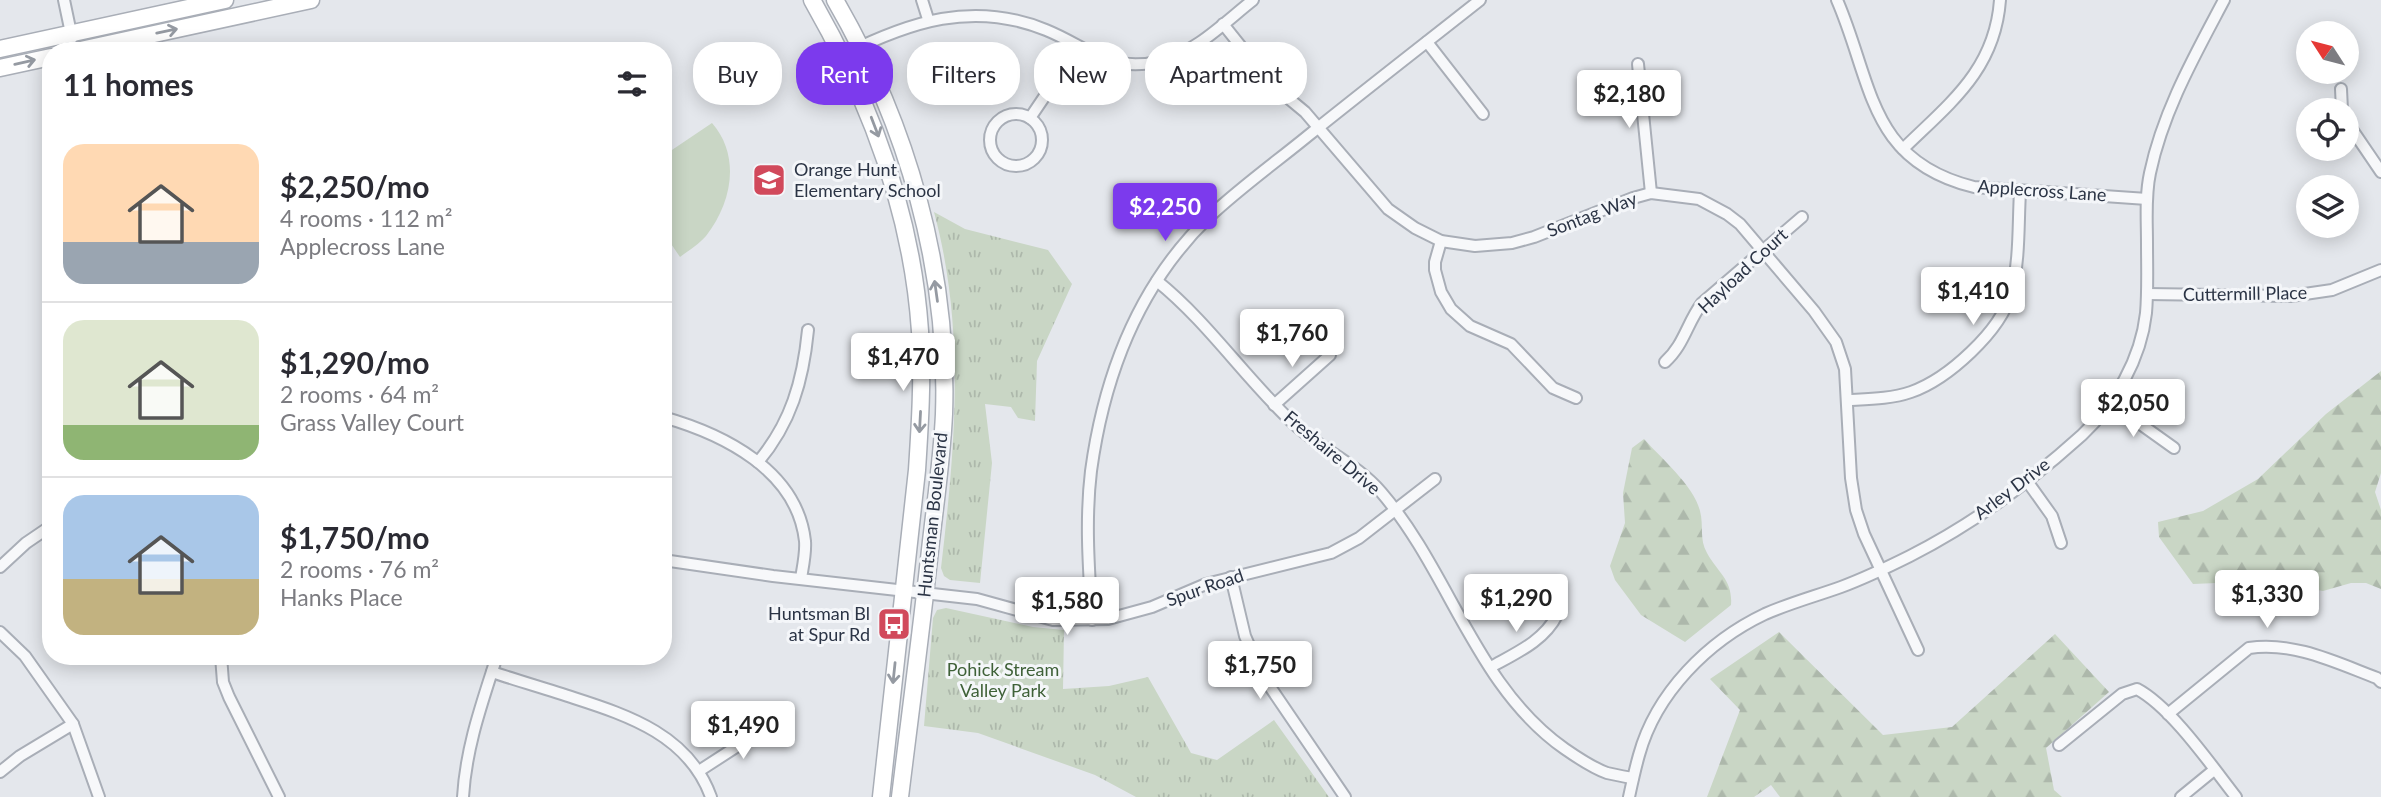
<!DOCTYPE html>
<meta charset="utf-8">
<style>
body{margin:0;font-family:Lato,sans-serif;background:#f7f7f7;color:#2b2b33;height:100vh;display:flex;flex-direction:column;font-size:26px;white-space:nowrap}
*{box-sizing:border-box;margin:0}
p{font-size:23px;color:#7c7c81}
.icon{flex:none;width:38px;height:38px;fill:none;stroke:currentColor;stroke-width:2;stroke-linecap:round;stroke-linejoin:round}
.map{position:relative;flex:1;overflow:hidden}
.side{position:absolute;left:42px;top:42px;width:630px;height:623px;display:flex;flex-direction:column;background:#fff;border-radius:28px;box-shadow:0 4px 18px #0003}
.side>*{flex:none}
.top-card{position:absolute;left:693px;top:42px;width:665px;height:63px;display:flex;gap:14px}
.needle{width:46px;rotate:306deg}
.fabs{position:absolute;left:2296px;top:21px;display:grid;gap:14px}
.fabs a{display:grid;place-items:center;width:63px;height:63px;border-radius:50%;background:#fff;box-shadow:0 4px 18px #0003;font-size:35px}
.price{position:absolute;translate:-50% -60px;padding:0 16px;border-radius:7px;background:#fff;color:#222;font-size:23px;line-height:46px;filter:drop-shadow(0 2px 4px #0008)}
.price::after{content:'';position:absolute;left:50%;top:42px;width:21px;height:16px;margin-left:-10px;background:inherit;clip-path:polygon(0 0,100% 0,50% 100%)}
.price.on{background:#7c3aed;color:#fff}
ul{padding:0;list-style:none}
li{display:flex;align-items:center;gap:21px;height:175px;padding:0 21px}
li+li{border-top:2px solid #e1e1e2}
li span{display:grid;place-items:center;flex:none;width:196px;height:140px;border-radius:21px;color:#555}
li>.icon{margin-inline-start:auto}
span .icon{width:84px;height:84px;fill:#fffc;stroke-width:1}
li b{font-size:30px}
h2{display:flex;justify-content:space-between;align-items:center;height:84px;padding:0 21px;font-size:30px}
.chip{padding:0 24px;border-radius:28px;background:#fff;box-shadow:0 4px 18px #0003;font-size:24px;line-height:63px}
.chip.on{background:#7c3aed;color:#fff}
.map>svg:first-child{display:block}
</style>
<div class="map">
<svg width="2381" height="797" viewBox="0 0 2381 797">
<defs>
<pattern id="grass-tufts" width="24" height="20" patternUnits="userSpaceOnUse" patternTransform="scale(1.75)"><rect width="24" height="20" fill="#c9d6c5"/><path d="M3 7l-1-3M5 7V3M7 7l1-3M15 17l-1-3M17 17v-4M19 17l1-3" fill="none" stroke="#adb8ab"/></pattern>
<pattern id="forest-firs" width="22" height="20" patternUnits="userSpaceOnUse" patternTransform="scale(1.75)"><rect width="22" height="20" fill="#c9d6c5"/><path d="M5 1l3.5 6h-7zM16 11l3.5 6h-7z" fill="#adb8ab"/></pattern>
</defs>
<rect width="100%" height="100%" fill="#e4e7ec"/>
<g fill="url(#grass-tufts)">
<path d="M 934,212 L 965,229 L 1048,250 L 1072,284 L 1037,361 L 1035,421 L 1018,418 L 1011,407 L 985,404 L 992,463 L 980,583 L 950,580 L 944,576 L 941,568 C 955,449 966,330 934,212 Z"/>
<polygon points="946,608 1033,627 1064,630 1063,689 1109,686 1148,677 1191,753 1217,760 1274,720 1329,797 1136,797 1095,775 978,733 924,726 933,618 937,610"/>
</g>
<g fill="url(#forest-firs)">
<polygon points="2381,371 2381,473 2375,492 2381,510 2381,589 2366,583 2351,583 2323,591 2265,581 2193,584 2159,537 2158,522 2203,511 2258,479 2326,414"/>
<path d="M 1644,439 C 1661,458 1694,486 1700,511 C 1704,526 1699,539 1707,553 C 1718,573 1733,580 1731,605 L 1685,642 L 1641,615 L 1615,580 L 1610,566 L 1625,523 L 1623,493 L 1632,448 Z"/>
<polygon points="1779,632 1883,735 1952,727 2055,634 2109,692 2046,748 2054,790 2062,797 1780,797 1771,785 1754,797 1707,797 1740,710 1710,679"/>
</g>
<path fill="#c9d6c5" d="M 712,123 C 741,156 732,203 706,236 C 699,244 688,251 680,257 L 663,232 L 663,156 Z"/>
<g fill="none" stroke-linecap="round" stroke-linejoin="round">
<defs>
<g id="street">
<polyline points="64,0 72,38"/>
<polyline points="922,0 928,19"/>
<path d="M 1837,0 C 1873,83 1868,161 1974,187 L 2147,199"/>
<polyline points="1223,24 1270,83 1305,112 1388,209 1415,228 1441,241 1475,246 1512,243 1534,237 1633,198 1651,193 1699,199 1727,214 1740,224 1814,311 1836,342 1845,369 1851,478 1856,510 1864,534 1918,650"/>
<polyline points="1427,42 1483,114"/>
<path d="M 843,55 C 909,22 973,0 1046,30 C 1088,47 1110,74 1161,61 C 1196,52 1225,22 1253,0"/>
<polyline points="1638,64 1651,193"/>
<polyline points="2341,89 2342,110"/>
<circle cx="1016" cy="140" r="26"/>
<polyline points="1030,118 1078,47"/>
<polyline points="2347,122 2381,172"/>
<path d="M 1903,149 C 1950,103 1995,70 2000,0"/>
<polyline points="1441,241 1435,262 1435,270 1441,292 1451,309 1470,326 1511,344 1553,388 1576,398"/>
<path d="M 1157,281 C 1208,322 1245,378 1293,423 C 1320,449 1356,463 1381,492 C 1450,572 1476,687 1565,749 C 1578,758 1593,768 1607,773 C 1616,775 1625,777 1633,778"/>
<polyline points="2147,294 2291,296 2332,290 2381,270"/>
<path d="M 1665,362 C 1684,345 1687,323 1702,303 L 1802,217"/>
<path d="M 1848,400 C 1869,399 1891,399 1911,392 C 1948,379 2001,331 2011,293 C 2020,261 2018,225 2020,192"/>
<polyline points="2111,403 2174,448"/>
<polyline points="1274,405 1330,355"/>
<path d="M 663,417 C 723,434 797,470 805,541 C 806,553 803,566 801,578"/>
<path d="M 758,462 C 791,423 803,381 808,330"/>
<polyline points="2027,481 2052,516 2061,543"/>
<polyline points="663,560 773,576 977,599 1053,620 1108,619 1152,607 1206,584 1331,553 1359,538 1435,479"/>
<polyline points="0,567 26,543 51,526"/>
<polyline points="1231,577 1245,636 1262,675 1345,797"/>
<path d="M 1092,620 C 1089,571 1085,521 1091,471 C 1104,376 1139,284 1210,216 C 1241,187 1276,162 1309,135 C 1365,90 1423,45 1480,0"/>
<polyline points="0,632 25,656 73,724 99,797"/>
<polyline points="221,656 223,682 229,697 279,797"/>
<path d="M 1491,667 C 1516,653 1544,641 1557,615"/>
<path d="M 492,672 C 519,681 547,689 574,698 C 630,716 689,736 711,797"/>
<path d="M 2168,714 L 2249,648 C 2293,641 2337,663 2377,678 L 2381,682"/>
<path d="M 2059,745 L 2122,694 L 2137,689 C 2171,707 2211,765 2236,797"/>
<polyline points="699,771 770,725"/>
<polyline points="0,772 20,756 73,724"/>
<path d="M 463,797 C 466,747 482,703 497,656"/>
<path d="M 1629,797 C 1632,783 1635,769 1639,755 C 1656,693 1708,641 1765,614 C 1790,603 1816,596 1841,587 C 1865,578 1888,567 1910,556 C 1973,524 2030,482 2082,435 C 2115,404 2141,359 2146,313 C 2148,290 2147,266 2147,243 C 2147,220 2145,196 2150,173 C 2163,111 2195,55 2224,0"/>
<polyline points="2181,797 2214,770"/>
</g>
<g id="secondary">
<path d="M 812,0 C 871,103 912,212 920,331 C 923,377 920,424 917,470 L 881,797"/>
<path d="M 835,0 C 907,124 949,269 944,414 C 942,459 935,505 930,550 C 921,633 910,715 900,797"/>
<polyline points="0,49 225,0"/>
<polyline points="76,51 311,0"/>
<polyline points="0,68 51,57"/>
</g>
</defs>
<use href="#street" stroke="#a9aeb7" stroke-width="14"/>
<use href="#secondary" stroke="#a9aeb7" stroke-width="19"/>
<use href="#street" stroke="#f7f8fa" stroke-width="10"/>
<use href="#secondary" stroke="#fff" stroke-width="16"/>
</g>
<defs><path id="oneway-shaft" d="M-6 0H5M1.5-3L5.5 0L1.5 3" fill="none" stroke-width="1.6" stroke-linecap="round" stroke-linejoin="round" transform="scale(1.75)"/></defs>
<g stroke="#959aa2">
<use href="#oneway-shaft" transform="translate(167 31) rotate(-12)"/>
<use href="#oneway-shaft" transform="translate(25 62) rotate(-13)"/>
<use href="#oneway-shaft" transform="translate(875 127) rotate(69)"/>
<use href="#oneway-shaft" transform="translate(936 291) rotate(-98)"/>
<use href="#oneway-shaft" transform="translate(920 422) rotate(93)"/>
<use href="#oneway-shaft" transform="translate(894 673) rotate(96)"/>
</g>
<defs>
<symbol id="school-square" viewBox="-11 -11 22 22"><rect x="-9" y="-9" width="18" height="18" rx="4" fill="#d1495b" stroke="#f4f6f9"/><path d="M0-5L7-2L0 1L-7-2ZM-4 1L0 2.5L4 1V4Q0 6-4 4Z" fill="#fff"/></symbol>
<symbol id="bus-square" viewBox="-11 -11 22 22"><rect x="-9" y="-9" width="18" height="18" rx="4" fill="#d1495b" stroke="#f4f6f9"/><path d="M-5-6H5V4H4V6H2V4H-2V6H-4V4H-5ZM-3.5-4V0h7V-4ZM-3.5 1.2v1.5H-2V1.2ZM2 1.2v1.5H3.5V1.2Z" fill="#fff"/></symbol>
</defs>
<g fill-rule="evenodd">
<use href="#school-square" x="750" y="161" width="38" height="38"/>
<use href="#bus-square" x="875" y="605" width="38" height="38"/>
</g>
<g text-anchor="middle" stroke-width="6" stroke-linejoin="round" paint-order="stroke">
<g font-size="18" fill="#2b3445" stroke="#f4f6f9" text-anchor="start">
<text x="794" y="176">Orange Hunt<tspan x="794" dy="21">Elementary School</tspan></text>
<text x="870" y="620" text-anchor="end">Huntsman Bl<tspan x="870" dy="21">at Spur Rd</tspan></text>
</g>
<g font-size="18" fill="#2b3445" stroke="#f4f6f9">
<text transform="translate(2042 191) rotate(4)" y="6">Applecross Lane</text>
<text transform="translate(1592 215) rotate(-21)" y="6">Sontag Way</text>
<text transform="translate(1743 271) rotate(-43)" y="6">Hayload Court</text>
<text transform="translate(2245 294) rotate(-1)" y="6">Cuttermill Place</text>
<text transform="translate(1332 453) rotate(40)" y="6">Freshaire Drive</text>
<text transform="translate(2012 489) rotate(-37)" y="6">Arley Drive</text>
<text transform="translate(933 515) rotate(-84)" y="6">Huntsman Boulevard</text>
<text transform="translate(1205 588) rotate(-19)" y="6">Spur Road</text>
</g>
<g font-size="18" fill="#3f6138" stroke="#f4f6f9">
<text x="1003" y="676">Pohick Stream<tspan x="1003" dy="21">Valley Park</tspan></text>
</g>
</g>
</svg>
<div class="fabs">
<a><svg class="needle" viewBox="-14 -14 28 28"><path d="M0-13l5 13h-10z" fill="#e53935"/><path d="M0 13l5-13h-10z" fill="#7c7c81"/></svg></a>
<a><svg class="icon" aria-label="locate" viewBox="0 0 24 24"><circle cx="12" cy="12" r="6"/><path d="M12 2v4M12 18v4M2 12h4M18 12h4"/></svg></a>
<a><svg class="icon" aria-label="layers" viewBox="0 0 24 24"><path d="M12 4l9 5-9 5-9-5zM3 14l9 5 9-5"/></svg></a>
</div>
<b class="price" style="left:1629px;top:130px">$2,180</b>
<b class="price on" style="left:1165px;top:243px">$2,250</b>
<b class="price" style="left:1973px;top:327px">$1,410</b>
<b class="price" style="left:1292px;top:369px">$1,760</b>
<b class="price" style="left:903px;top:393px">$1,470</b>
<b class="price" style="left:2133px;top:439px">$2,050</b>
<b class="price" style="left:2267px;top:630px">$1,330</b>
<b class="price" style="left:1516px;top:634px">$1,290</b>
<b class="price" style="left:1067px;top:637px">$1,580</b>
<b class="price" style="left:1260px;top:701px">$1,750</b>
<b class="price" style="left:743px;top:761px">$1,490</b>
<div class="top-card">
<a class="chip">Buy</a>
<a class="chip on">Rent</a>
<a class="chip">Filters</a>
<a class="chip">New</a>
<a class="chip">Apartment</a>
</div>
<section class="side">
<h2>11 homes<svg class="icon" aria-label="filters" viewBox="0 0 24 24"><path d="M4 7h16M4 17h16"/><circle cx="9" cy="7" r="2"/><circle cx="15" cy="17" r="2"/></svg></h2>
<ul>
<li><span style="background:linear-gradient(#ffd9b3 70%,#9aa5b1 0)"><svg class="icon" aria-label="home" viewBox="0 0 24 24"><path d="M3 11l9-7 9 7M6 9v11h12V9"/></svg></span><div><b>$2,250/mo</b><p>4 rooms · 112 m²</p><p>Applecross Lane</p></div></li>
<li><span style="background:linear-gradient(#dfe7d0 75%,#8fb573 0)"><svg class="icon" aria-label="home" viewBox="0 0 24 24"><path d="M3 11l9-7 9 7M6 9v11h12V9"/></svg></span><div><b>$1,290/mo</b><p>2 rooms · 64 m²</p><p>Grass Valley Court</p></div></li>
<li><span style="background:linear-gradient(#a9c7e8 60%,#c2b280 0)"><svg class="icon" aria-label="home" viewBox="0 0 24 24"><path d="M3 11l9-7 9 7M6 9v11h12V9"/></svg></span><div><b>$1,750/mo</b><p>2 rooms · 76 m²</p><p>Hanks Place</p></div></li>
</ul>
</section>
</div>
